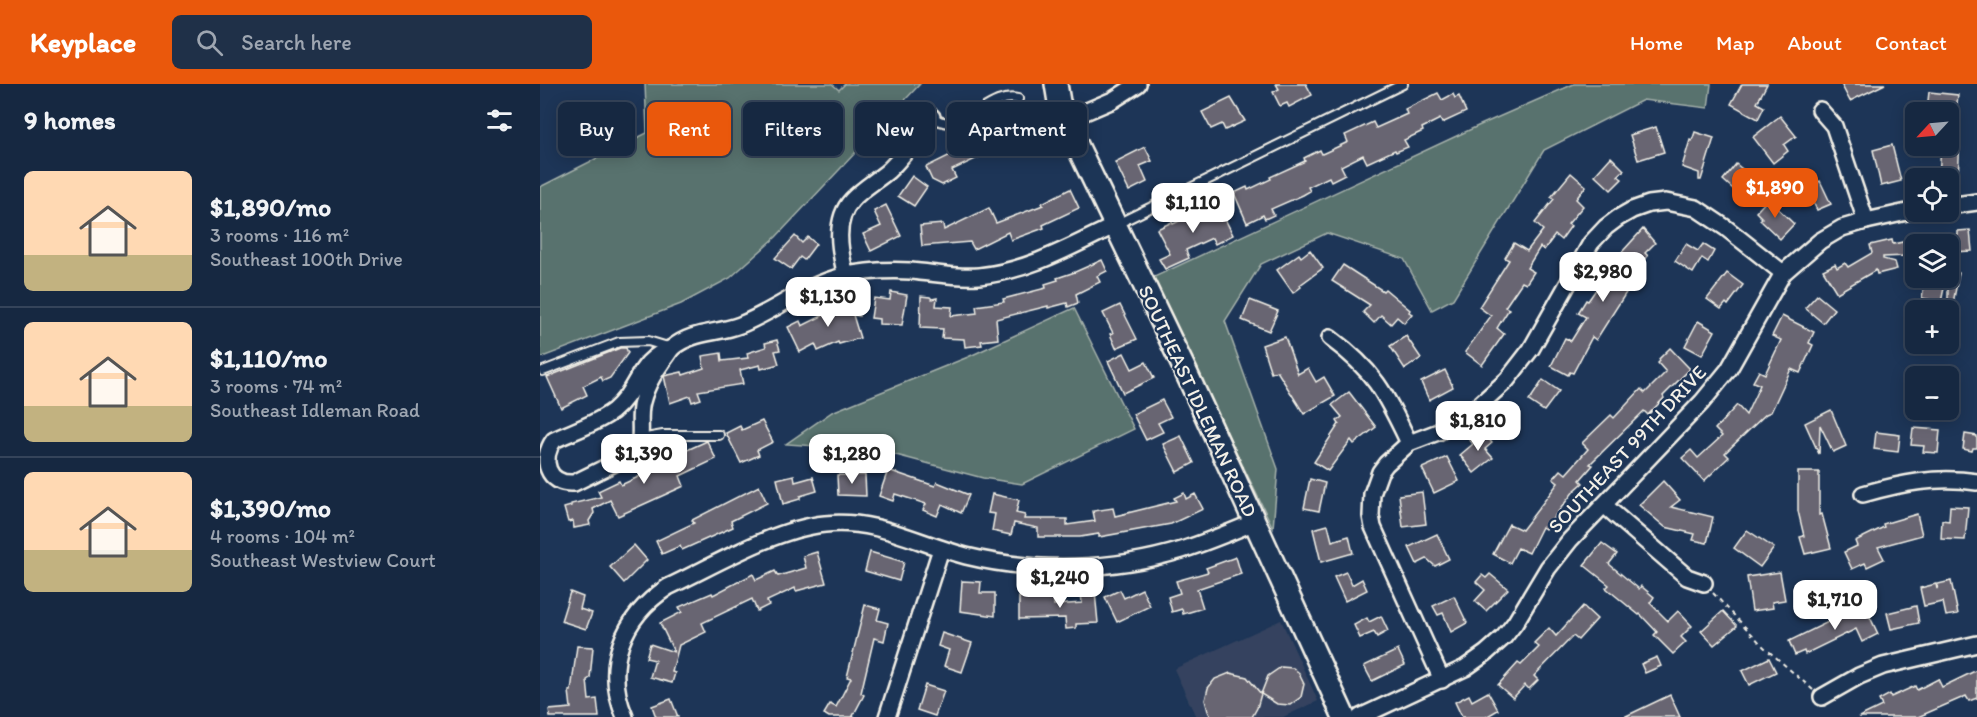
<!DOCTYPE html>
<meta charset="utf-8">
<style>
body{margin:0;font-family:Itim,sans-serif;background:#1f3048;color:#f1f3f6;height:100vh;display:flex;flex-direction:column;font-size:22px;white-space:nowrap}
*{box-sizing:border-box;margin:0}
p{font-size:20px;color:#9ea6b1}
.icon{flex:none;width:33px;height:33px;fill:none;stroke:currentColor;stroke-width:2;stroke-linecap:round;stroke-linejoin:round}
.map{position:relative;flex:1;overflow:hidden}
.side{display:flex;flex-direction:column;background:#162841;width:540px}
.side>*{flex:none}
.hud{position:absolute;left:18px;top:18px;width:570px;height:54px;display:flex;gap:12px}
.needle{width:39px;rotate:244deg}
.buttons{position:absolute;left:1365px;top:18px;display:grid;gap:12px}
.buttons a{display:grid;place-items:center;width:54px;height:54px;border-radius:9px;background:#162841;box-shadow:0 3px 15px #0003,0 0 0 2px #35445a;font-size:30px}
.price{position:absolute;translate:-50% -51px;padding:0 14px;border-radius:12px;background:#fff;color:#222;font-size:20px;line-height:39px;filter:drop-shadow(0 2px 3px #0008)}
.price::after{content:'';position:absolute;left:50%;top:36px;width:18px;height:14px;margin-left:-9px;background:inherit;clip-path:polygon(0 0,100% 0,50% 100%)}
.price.on{background:#ea580c;color:#fff}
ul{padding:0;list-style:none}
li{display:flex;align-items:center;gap:18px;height:150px;padding:0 24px}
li+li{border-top:2px solid #35445a}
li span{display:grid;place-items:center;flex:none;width:168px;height:120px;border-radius:9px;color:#555}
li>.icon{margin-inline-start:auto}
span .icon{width:72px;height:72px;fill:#fffc;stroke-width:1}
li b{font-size:26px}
h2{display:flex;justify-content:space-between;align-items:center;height:72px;padding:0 24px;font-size:26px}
.chip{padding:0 21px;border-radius:9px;background:#162841;box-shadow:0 3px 15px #0003,0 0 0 2px #35445a;font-size:21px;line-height:54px}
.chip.on{background:#ea580c;color:#fff}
header{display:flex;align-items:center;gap:36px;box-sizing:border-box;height:84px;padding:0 30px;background:#ea580c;color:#fff}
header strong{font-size:28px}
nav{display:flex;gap:33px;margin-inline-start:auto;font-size:21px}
.search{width:420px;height:54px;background:#1f3048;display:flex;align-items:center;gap:15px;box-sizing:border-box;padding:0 21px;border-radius:9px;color:#9ea6b1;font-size:22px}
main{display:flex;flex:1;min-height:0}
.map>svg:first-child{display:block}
</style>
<header>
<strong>Keyplace</strong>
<div class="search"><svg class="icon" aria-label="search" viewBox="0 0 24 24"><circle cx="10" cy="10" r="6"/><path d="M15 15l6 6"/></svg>Search here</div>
<nav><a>Home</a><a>Map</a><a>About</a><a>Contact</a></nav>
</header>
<main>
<section class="side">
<h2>9 homes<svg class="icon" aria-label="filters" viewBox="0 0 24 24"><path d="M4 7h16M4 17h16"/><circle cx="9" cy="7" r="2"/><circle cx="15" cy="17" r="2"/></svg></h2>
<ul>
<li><span style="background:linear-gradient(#ffd9b3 70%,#c2b280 0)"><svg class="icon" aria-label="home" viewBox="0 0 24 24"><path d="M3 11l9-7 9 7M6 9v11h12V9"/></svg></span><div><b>$1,890/mo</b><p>3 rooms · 116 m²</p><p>Southeast 100th Drive</p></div></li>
<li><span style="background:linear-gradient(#ffd9b3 70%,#c2b280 0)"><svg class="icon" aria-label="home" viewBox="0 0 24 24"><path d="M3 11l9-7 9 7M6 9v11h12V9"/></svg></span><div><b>$1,110/mo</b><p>3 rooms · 74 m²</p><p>Southeast Idleman Road</p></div></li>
<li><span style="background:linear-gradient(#ffd9b3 65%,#c2b280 0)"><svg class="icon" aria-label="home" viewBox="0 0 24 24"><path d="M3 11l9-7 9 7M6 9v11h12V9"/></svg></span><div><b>$1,390/mo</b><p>4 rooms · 104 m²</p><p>Southeast Westview Court</p></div></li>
</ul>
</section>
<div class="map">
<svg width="1437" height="633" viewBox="0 0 1437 633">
<rect width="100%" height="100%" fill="#1d3557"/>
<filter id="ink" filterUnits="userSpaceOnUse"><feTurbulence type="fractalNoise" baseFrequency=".0167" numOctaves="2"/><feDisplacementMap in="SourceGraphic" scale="12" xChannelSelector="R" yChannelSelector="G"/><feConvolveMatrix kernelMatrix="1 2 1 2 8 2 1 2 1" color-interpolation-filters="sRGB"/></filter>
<g filter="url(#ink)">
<polygon fill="#34435f" points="741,536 778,617 743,633 656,633 634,585"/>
<g fill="#58726e" stroke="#a6b2ab" stroke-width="1.5">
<polygon points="105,0 292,0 299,6 305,0 380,0 236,153 190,194 141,220 0,274 0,103 107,49"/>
<polygon points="1034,0 1171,0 1168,24 1103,16 1004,66 913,215 892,226 864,175 787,149 721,180 685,237 738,385 733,444 612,194 938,42"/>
<polygon points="534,224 594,345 482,400 443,394 337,366 246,360 292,328 428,273"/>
</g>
<g fill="#686572" stroke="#f4f1e8" stroke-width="1.5">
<polygon points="736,0 766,0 772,11 749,23 747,19 740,22 733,8 739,5"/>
<polygon points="1202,0 1227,0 1217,19 1224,23 1218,35 1191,20"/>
<polygon points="1301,0 1345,0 1310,17"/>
<polygon points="1389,8 1418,11 1416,28 1398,28 1387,26"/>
<polygon points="898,9 902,16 913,10 915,14 919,12 926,28 902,39 900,35 882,44 883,47 864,56 868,63 856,68 855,66 827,79 823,71 801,82 805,90 791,97 789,93 768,103 770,107 763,111 731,125 734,131 725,135 723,131 707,139 694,109 707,103 708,106 731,95 730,93 765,77 764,74 780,66 782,70 808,58 805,51 833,38 836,44 867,30 865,25"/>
<polygon points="691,14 705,37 685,46 682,40 671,45 662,28"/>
<polygon points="494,27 502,45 492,50 494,55 484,60 473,37"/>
<polygon points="1240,32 1256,52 1244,61 1248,67 1233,79 1213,53"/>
<polygon points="1116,43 1124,68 1098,76 1090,51"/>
<polygon points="1155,48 1174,54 1161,96 1159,96 1159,89 1142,83 1150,56 1152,57"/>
<polygon points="451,51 457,65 412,86 416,94 402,101 392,96 386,83"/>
<polygon points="1408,55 1420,56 1418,93 1399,92 1401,62 1408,62"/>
<polygon points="1352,61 1361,97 1341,102 1333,66"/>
<polygon points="605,63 612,77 600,82 607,98 589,107 575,78"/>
<polygon points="1071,73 1084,86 1078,92 1082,95 1071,106 1055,91"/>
<polygon points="1196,80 1206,88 1203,91 1212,99 1201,112 1183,96"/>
<polygon points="1031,89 1046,102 1036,115 1043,122 1028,140 1031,142 1021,156 1015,151 1004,166 1000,163 987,184 994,188 986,200 982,198 965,223 969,225 957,244 964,250 942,281 925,268 951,232 939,223 969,176 965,174 974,159 987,167 1003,146 995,139 1014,115 1011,113"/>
<polygon points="372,92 387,103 374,122 358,112"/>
<polygon points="1280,97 1291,120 1277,126 1266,104"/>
<polygon points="530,105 539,124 503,141 504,144 471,156 468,148 434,165 430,158 382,162 380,142 403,140 404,146 449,124 456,139 503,121 502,119"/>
<polygon points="1228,115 1254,140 1240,155 1220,136 1222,134 1216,128"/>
<polygon points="677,119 693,151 675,160 672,154 646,166 649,174 625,185 619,175 630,170 617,145 632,138 633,140"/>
<polygon points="346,121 361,152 331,167 323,150 341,142 334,127"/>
<polygon points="1103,145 1115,159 1105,169 1108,172 1090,189 1096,193 1056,256 1052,253 1033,289 1030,288 1028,291 1011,282 1025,254 1031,257 1046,233 1038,229 1046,216 1048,217 1082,168"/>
<polygon points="1430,146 1432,167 1410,168 1410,160 1384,160 1382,151 1396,148 1397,152 1418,151 1418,147"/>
<polygon points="255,152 262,159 268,153 276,160 264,176 260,173 251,185 235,174"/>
<polygon points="1352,156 1353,160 1363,158 1366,172 1343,173 1343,175 1355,178 1357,185 1337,190 1336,186 1297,209 1283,186 1295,180 1297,184 1305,179 1308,183 1332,169 1330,161"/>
<polygon points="1146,160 1158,167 1163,160 1174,167 1168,178 1162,174 1153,189 1135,177"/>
<polygon points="770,166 783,184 760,201 761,203 753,209 737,186 759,170 761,173"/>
<polygon points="562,176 567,187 557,192 560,198 536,210 538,219 528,223 527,219 508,224 508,222 456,235 458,255 441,257 442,261 425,263 424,255 402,254 403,245 380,244 381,212 390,213 392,215 397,214 396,222 412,223 411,232 437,229 436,222 464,218 463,215 506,204 505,200 518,196 517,194 535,188"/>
<polygon points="803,181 843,207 845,205 870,226 869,228 872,230 864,239 857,233 851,240 841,231 834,239 823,228 830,221 792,197"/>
<polygon points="1408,187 1419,189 1413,219 1408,218 1408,205 1404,204 1401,218 1382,214 1385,194 1408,194"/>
<polygon points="1187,189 1203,201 1188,221 1186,219 1181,225 1167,215"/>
<polygon points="351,208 367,211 362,241 339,240 339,235 331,234 334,214 350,216"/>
<polygon points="1277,211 1294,225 1283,239 1265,224"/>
<polygon points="710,216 738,227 729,247 702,236"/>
<polygon points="295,217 296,222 314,217 319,232 313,231 320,254 299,260 298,258 278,267 275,260 260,268 248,243 260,237 262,242 288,229 286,220"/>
<polygon points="580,221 597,255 576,264 570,250 573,249 563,229"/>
<polygon points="1242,232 1274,248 1269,259 1273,261 1260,289 1251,285 1231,328 1226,330 1185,369 1189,373 1164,397 1142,374 1151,366 1158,374 1182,352 1175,345 1197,321 1206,331 1220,301 1213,298 1219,287 1225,290 1241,256 1232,252"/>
<polygon points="1158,237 1175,247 1162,271 1145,262"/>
<polygon points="866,252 881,274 865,285 850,262"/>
<polygon points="745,253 758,290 768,284 776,298 784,293 795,312 764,330 737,287 731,289 722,261"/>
<polygon points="237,256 240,266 235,267 239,280 221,285 220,281 200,286 203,300 158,307 161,315 152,318 150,312 130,319 124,292 142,288 143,291 164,284 162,272 181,269 182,277 208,274 207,269 226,263 225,259"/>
<polygon points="80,264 86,264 88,269 70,294 63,297 61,293 43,302 47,311 21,324 7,293"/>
<polygon points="1130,264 1150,285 1123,312 1124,314 1108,331 1104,327 1050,380 1053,381 1040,396 1043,399 1034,407 1005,445 1002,443 989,469 978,464 970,479 953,470 969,440 982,446 1018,399 1013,395 1021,386 1026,390 1048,365 1042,359 1071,331 1074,334 1101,305 1105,309 1126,288 1118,279 1120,277 1119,275"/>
<polygon points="584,269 592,285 606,278 614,294 583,309 568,277"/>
<polygon points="1408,285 1421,287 1417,306 1408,304"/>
<polygon points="905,286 913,303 889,316 881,298"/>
<polygon points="1003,296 1019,307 1004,327 989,317"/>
<polygon points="809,308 836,343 814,360 811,356 788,387 774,378 799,340 797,337 802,333 792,321"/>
<polygon points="622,316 631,333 618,339 623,348 606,356 593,330"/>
<polygon points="1291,326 1306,362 1293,368 1280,341 1279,370 1265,339"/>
<polygon points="222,337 233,358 217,366 219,371 201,379 186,349 200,342 202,346"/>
<polygon points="1373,344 1400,346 1398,369 1383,368 1384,362 1371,361"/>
<polygon points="942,346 952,359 945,365 953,374 934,389 920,371 933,360 930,356"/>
<polygon points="1336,348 1360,351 1358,368 1334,365"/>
<polygon points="1425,350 1437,352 1437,364 1433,364 1432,367 1423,365"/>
<polygon points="641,352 654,379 637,388 623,360"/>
<polygon points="167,357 176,375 140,392 144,402 78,432 70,416 53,425 54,429 49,437 50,441 34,444 33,437 28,438 24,424 31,422 31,420 61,413 58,407 79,397 81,401 120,383 120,367 136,366 136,371"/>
<polygon points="907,373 919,397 894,409 882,384"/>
<polygon points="348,386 395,402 397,398 429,411 421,429 402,420 397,432 383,426 386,420 355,410 353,417 339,412"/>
<polygon points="1258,388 1279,388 1279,431 1282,430 1291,464 1265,470 1260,453 1264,452 1258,427"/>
<polygon points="254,391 255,398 273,393 277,407 260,412 260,415 243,420 237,395"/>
<polygon points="297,391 325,391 326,412 298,411"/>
<polygon points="770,395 785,399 779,427 764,424"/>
<polygon points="1123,397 1140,416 1131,423 1173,433 1167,459 1153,456 1155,450 1125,443 1099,421"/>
<polygon points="219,402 227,419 191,437 193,443 142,466 140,462 122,470 116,457 154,439 152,436"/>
<polygon points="882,408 886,440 863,443 859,411"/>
<polygon points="644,409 646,415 655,410 663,425 631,440 559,453 559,450 540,453 498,453 498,444 474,439 471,451 452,447 455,430 448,429 452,410 479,416 476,429 485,431 484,435 527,435 527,441 555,437 553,427 573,424 575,432 636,417 634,414"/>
<polygon points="1410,422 1428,423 1425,456 1401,455 1402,436 1409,437"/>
<polygon points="1377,430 1382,451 1338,463 1344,475 1327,483 1325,479 1312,485 1304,468 1317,462 1315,457 1344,443 1343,440"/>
<polygon points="788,441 792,457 809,452 813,469 781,478 773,445"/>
<polygon points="1207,446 1234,464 1220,483 1194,464"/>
<polygon points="897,450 909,475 895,482 887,475 877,480 869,463"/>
<polygon points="1062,459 1077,470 1069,480 1099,505 1101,502 1114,513 1110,519 1128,537 1138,527 1152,542 1141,553 1146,558 1133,570 1114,551 1117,548 1100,530 1099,531 1066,504 1069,501 1044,481"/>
<polygon points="94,461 107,476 84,499 70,483"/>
<polygon points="277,468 286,499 256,507 255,504 227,517 229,521 217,527 212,515 162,539 166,548 139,561 132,588 135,589 132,599 110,593 115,576 106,574 110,560 134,568 120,539 142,528 139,523 172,509 173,511 213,490 216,496 235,487 238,492 266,484 263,472"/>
<polygon points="330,468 364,478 359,497 325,487"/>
<polygon points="696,473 701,490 657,505 663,524 643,530 642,525 632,528 628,513 640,509 636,497 668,488 666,484"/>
<polygon points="806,488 812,501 822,495 827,506 805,517 794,493"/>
<polygon points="1240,488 1245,516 1232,518 1233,524 1212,527 1207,493"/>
<polygon points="950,490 968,505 946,527 935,517 945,506 936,498 942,491 946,494"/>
<polygon points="422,497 441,498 440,509 455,509 455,532 420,527"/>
<polygon points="1411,497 1418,530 1406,532 1403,518 1384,522 1380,504 1396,500 1397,505 1398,500"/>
<polygon points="602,505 610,522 577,538 565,513 580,506 584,514"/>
<polygon points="514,506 514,521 542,519 541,509 555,508 558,539 536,540 536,544 526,545 525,534 479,535 479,513 501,512 500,507"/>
<polygon points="30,508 43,513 40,525 52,529 46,545 21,537"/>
<polygon points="914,512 927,539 911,548 903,529 898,531 893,522"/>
<polygon points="325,521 340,525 337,536 348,539 344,557 334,554 321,609 324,611 313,632 315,633 289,633 284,630 290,620 296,623 311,594 307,593"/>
<polygon points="1043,522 1057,535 1038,556 1033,552 994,592 998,596 989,605 985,601 973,614 958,601 978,579 981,581 999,563 994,559 1009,544 1016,552"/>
<polygon points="1321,522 1326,532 1329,531 1338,550 1322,558 1316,545 1265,570 1264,567 1255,571 1249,557"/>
<polygon points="1376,522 1379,539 1351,545 1347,529"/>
<polygon points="1183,527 1197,542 1174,561 1161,547"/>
<polygon points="841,532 848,547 837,553 834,548 820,554 814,541 827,534 829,538"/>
<polygon points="402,549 432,559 422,588 404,582 409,566 398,562"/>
<polygon points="37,562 53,563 50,594 47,596 49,616 57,615 59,633 10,633 9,626 31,624 29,607 31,607"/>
<polygon points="858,566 865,581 832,597 824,582"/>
<polygon points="1117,573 1121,582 1105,589 1101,580"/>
<polygon points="1229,574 1236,588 1209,601 1202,587"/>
<polygon points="741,583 753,584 758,588 764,600 761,613 750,621 737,620 721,610 728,592"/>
<polygon points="1437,586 1437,614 1429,617 1426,612 1378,633 1319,633 1342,622 1339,616 1350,610 1351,613 1375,602 1377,606 1398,595 1402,603"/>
<polygon points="690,589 707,593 721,610 717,624 712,633 671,633 668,627 665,616 668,604 675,595"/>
<polygon points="385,601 404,607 395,632 377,626"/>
<polygon points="948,608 958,626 946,633 922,633 915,618 929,611 932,617"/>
<polygon points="1130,611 1140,633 1084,633"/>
<polygon points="131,615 138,633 116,633 112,622"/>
</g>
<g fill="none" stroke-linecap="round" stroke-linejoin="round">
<defs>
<g id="service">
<path d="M 392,33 C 425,55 446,8 478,15"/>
<polyline points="577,140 863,0"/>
<polyline points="3,287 79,258 108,257 131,264"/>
<polyline points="100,355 123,351 179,351"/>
</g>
<g id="minor">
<polyline points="1280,26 1294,42 1326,137"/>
<polyline points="526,36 573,16 598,0"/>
<polyline points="1408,122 1437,118"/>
<path d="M 306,192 C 300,168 293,136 312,116 C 322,105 336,97 348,87 C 365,71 378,51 392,33"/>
<path d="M 790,254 C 835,287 845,309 869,359"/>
<path d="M 132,264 C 152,247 177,250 200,241 C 235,227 266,201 303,192 C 324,187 350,186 371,187 C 394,189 417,194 439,192 C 489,187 532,162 576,141"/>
<path d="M 132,264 C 120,281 107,297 102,318 C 97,335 105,354 95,369 L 34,399 C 7,401 0,375 14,356 C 33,347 56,340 73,327 C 99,306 96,276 132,264 Z"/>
<path d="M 1323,410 C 1362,399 1396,392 1437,398"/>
<polyline points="1064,421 1147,493 1164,499"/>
<polyline points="902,596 833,443 831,432 832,410 840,388 846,380 869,359 898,348 925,334 967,296 991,265 1051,159 1066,143 1078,134 1092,126 1109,120 1126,118 1156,124 1186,144 1243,189"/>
<polyline points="1282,613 1319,592 1343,582 1437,560"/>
<path d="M 85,633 C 63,582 82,533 128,503 C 175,481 234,445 285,440 C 338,435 376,459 426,472 C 496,489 573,487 642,466 C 667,458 691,448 715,438"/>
<polyline points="347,633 401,465"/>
<polyline points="820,633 925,584 946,569 964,553 975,539 1008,484 1030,456 1162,318 1189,285 1243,189 1280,157 1302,144 1326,137 1376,126"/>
</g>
<polyline id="secondary" points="516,0 519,18 535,57 646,288 804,633"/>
</defs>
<use href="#service" stroke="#f4f1e8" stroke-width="12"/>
<use href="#minor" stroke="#f4f1e8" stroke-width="20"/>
<use href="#secondary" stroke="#f4f1e8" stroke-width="26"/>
<polyline stroke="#f4f1e8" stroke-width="2" stroke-dasharray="4.5 4.5" stroke-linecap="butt" points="1173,509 1224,563 1273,606"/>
<use href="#service" stroke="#1d3557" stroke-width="8"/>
<use href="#minor" stroke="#1d3557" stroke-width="15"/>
<use href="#secondary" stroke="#1d3557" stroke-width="21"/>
</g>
</g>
<g text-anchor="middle" stroke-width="4.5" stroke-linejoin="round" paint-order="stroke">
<g font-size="20" fill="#f4f1e8" stroke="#1d3557">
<text transform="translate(658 317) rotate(65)" y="7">SOUTHEAST IDLEMAN ROAD</text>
<text transform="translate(1087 365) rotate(-47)" y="7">SOUTHEAST 99TH DRIVE</text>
</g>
</g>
</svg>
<div class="buttons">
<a><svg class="needle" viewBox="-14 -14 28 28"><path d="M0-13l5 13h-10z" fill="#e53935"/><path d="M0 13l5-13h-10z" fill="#9ea6b1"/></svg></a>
<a><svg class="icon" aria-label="locate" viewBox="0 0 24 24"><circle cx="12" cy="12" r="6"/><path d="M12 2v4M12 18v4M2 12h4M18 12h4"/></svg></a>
<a><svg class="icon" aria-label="layers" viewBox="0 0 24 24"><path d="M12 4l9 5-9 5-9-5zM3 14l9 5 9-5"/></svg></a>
<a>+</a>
<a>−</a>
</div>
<b class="price on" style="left:1235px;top:135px">$1,890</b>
<b class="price" style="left:653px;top:150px">$1,110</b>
<b class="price" style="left:1063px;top:219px">$2,980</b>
<b class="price" style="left:288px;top:244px">$1,130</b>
<b class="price" style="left:938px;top:368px">$1,810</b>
<b class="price" style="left:104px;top:401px">$1,390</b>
<b class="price" style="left:312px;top:401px">$1,280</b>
<b class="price" style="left:520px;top:525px">$1,240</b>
<b class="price" style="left:1295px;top:547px">$1,710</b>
<div class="hud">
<a class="chip">Buy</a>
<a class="chip on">Rent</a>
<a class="chip">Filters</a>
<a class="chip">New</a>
<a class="chip">Apartment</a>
</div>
</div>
</main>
